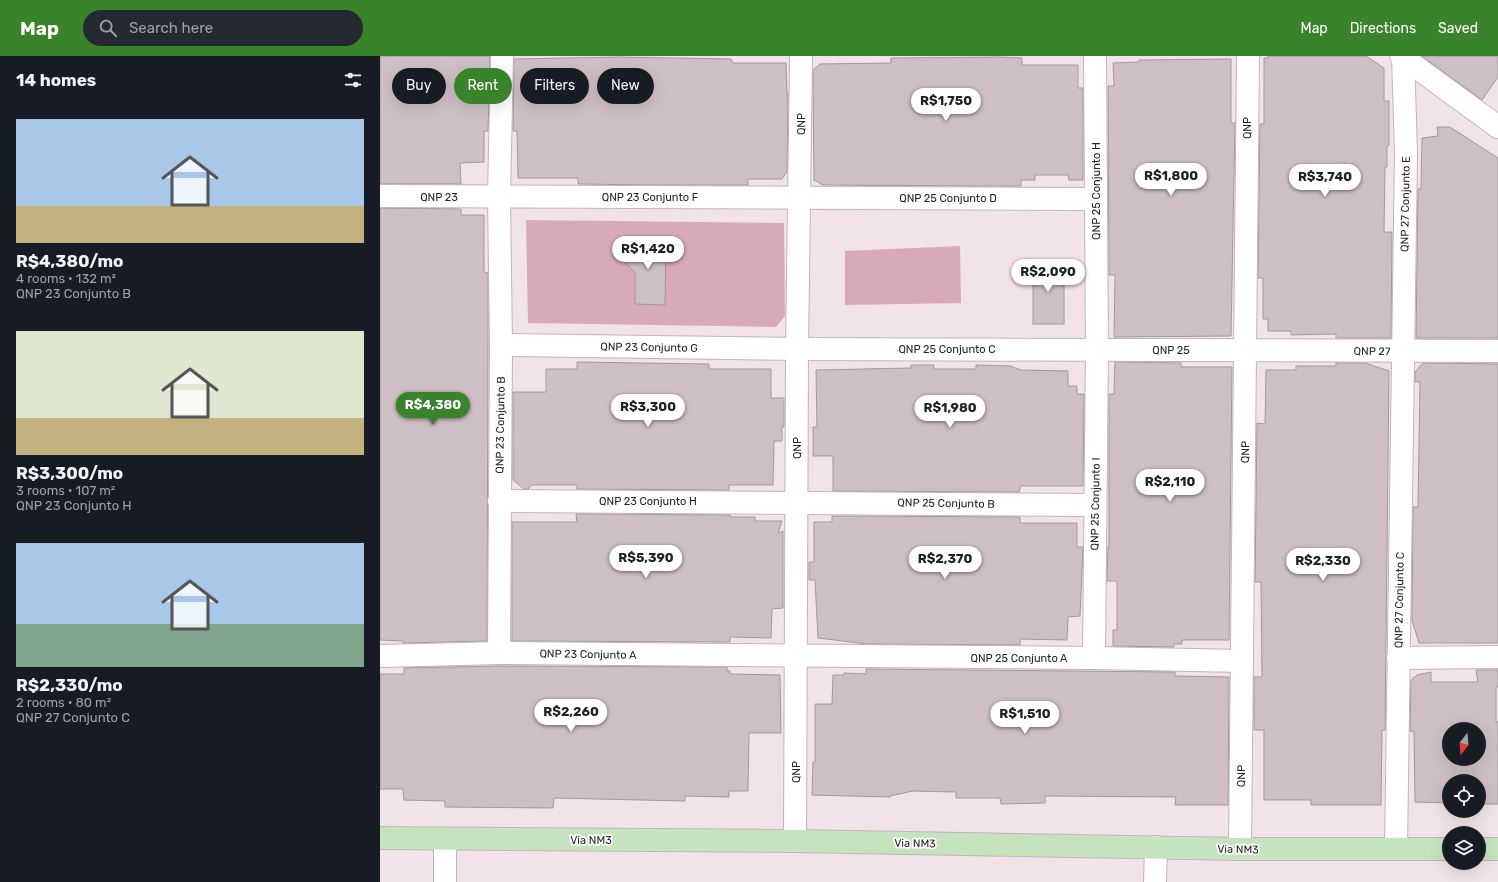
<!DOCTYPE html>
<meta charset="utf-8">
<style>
body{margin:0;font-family:Rubik,sans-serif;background:#242831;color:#f1f3f6;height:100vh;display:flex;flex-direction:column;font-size:15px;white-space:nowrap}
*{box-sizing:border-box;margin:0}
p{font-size:13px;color:#9ea1a6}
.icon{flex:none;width:22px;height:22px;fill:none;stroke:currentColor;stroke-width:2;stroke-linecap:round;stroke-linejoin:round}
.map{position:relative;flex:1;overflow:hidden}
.details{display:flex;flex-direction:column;background:#171b24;width:380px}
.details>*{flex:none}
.hud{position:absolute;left:12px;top:12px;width:380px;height:36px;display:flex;gap:8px}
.needle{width:26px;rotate:197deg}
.buttons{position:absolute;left:1062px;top:666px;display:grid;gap:8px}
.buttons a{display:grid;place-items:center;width:44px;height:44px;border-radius:50%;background:#171b24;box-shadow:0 4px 16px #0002;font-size:20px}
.price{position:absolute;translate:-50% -34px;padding:0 9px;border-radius:14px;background:#fff;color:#222;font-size:13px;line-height:26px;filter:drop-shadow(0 1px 2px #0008)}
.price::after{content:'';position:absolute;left:50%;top:24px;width:12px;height:9px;margin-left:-6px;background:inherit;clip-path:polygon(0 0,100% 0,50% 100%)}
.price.selected{background:#39832a;color:#fff}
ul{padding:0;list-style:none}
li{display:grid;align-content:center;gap:8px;height:212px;padding:0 16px}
li span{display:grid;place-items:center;height:124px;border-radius:0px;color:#555}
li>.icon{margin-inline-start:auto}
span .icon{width:72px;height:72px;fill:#fffc;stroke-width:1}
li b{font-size:17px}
h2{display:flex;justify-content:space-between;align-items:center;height:48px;padding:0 16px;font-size:17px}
.pill{padding:0 14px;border-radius:18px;background:#171b24;box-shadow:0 4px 16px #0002;font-size:14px;line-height:36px}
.pill.selected{background:#39832a;color:#fff}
header{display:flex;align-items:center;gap:24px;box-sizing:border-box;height:56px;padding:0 20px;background:#39832a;color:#fff}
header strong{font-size:19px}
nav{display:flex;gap:22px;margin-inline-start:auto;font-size:14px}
.search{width:280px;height:36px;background:#242831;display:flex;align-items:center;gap:10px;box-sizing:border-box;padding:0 14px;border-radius:22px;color:#9ea1a6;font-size:15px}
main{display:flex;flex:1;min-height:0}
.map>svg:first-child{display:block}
</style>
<header>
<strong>Map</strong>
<div class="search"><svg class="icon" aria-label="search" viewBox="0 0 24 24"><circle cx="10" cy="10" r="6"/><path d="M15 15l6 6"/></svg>Search here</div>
<nav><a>Map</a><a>Directions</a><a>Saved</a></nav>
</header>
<main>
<section class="details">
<h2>14 homes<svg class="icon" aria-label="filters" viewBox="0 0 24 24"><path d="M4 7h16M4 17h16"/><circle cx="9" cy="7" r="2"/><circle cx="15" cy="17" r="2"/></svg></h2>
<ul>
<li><span style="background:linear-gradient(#a9c7e8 70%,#c2b280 0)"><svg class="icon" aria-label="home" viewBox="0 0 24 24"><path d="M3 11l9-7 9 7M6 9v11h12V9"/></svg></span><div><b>R$4,380/mo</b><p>4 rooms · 132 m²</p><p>QNP 23 Conjunto B</p></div></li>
<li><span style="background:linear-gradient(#dfe7d0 70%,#c2b280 0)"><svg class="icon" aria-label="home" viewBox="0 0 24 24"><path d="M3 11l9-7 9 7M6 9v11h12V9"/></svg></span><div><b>R$3,300/mo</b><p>3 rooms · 107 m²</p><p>QNP 23 Conjunto H</p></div></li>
<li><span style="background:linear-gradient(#a9c7e8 65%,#7fa58c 0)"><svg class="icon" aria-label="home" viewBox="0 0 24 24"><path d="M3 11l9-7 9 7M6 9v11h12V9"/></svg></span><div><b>R$2,330/mo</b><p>2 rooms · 80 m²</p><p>QNP 27 Conjunto C</p></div></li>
</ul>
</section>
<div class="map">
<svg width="1118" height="826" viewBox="0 0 1118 826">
<rect width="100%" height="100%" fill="#f2e3e8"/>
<g fill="#d8aab9">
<polygon points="146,164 404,167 405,260 396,271 148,267"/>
<polygon points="580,190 581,247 465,249 465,195"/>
</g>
<g fill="#cebfc4" stroke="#a4979b" fill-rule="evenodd">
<polygon points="0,0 110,0 108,75 104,75 104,106 80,107 81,128 0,128"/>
<polygon points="888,0 986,0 1004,12 1004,45 1009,45 1009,89 1007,90 1007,111 1005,111 1004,176 1012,176 1011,282 956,282 956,278 911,279 911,275 888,275 888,263 883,263 883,222 878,222 880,68 884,68 884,2 888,2"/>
<polygon points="1042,0 1118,0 1118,21 1102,44"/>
<polygon points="237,1 351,3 353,7 406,7 407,38 408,37 407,116 402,123 368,123 368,129 269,129 198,128 198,122 138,122 137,75 133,75 134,3"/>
<polygon points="620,1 642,2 642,9 698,9 698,32 703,32 703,124 689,124 688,119 655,119 655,124 641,124 641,130 619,130 443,129 434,124 433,14 440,8 511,7 511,2"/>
<polygon points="851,3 851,67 855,67 851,280 734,281 735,219 729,219 728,30 734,30 733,7 759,6 759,4"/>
<polygon points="1057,71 1070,71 1118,102 1118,282 1036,282 1038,133 1041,133 1042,82 1058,80"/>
<polygon points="0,152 81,153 81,159 104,159 104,216 108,217 108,289 107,585 23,587 23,585 0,584"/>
<polygon points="251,184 286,184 285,249 255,248 255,217 243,204 243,191 246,187"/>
<rect x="653" y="206" width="31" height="62"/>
<polygon points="197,306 329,308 329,313 391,313 391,342 404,342 404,371 402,371 402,385 394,385 393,429 349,429 349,434 197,433 197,429 152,429 148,433 144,433 133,424 133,336 166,336 166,313 197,313"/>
<polygon points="735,306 801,307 801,311 852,311 849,584 802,584 802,588 794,588 794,591 733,590 733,574 737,574 737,525 727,525 728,490 729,490 729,338 734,338"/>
<polygon points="956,307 985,307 1009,315 1005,674 1002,674 1001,749 931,749 931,744 884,744 884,674 874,674 874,621 882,621 881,526 875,526 877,367 885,368 886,314 916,314 916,310 956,310"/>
<polygon points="1043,307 1118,308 1118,587 1039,587 1032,564 1033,451 1038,451 1040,326 1035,326 1035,316"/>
<polygon points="531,309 554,309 554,313 596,313 596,309 630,310 641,314 688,315 688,330 697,330 697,338 704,338 703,430 641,430 639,436 453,435 453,400 433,400 433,371 437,371 436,314 531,312"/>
<polygon points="196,458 350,459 350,461 375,461 375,465 402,465 398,477 403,475 403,552 392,553 391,582 350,581 350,586 132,585 132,466 197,466"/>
<polygon points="452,460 640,461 640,467 697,467 697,491 703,491 700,560 688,561 687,584 640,583 640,589 487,588 438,582 435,524 429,524 429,506 434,506 434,466 452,466"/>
<polygon points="119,610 347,611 347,615 350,615 350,618 400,619 401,677 369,677 368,735 349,735 349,741 305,740 305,745 174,742 173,752 65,751 65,745 24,744 23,733 0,733 0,618 24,618 24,612"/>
<polygon points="486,613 795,616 795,620 849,621 848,749 795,749 796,741 665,740 665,747 621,748 620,742 576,742 576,736 533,735 510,740 510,741 432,739 433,706 435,706 435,648 452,648 453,619 464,619 464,617 486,618"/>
<path d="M 1096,614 L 1118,614 L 1118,631 L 1116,631 L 1116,666 L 1118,666 L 1118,748 L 1099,748 L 1099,725 L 1069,725 L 1069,747 L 1035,746 L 1034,676 L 1030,675 L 1031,624 L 1037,619 L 1051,616 L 1051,626 L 1098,626 ZM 1069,673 L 1099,673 L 1099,703 L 1069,703 Z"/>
</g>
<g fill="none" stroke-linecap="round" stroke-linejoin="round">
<defs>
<g id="minor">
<polyline points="0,140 716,143"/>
<polyline points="121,289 417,293 1118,295"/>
<polyline points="119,445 715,449"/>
<polyline points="119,597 121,289 119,141 122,0"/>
<polyline points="0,600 119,597 714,602 862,605"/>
<polyline points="714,602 717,294 715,0"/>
<polyline points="1018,602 1118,601"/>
<polyline points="415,785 417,293 421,0"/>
<polyline points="860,793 868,0"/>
<polyline points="1016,793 1026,96 1023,0"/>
<polyline points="65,826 65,783"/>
<polyline points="775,826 776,791"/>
</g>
<polyline id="tertiary" points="1021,0 1118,71"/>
<g id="secondary">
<polyline points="0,782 415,785 860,793 1069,793"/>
<polyline points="1099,793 1118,793"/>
</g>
</defs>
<use href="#minor" stroke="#c2b4b8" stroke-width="24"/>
<use href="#tertiary" stroke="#c2b4b8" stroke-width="24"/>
<use href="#secondary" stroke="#c2b4b8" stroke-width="24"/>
<use href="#minor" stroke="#fff" stroke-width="22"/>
<use href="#tertiary" stroke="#fff" stroke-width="22"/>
<use href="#secondary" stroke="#c6e3bf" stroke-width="22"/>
</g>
<g text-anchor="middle" stroke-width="3.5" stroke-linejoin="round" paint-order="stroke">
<g font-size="11" fill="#282324" stroke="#fff">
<text transform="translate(421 68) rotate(-90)" y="4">QNP</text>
<text transform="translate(867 72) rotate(-90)" y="4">QNP</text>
<text transform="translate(716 135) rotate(-90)" y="4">QNP 25 Conjunto H</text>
<text x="59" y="145">QNP 23</text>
<text x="270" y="145">QNP 23 Conjunto F</text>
<text x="568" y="146">QNP 25 Conjunto D</text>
<text transform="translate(1025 148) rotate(-89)" y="4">QNP 27 Conjunto E</text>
<text transform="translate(269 291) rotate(1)" y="4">QNP 23 Conjunto G</text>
<text x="567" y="297">QNP 25 Conjunto C</text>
<text x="791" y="298">QNP 25</text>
<text transform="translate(992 295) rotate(1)" y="4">QNP 27</text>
<text transform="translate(120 369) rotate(-89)" y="4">QNP 23 Conjunto B</text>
<text transform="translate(417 392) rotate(-90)" y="4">QNP</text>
<text transform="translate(865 396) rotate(-89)" y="4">QNP</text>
<text x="268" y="449">QNP 23 Conjunto H</text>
<text transform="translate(566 447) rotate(1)" y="4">QNP 25 Conjunto B</text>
<text transform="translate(715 448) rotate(-89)" y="4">QNP 25 Conjunto I</text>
<text transform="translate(1019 544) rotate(-89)" y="4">QNP 27 Conjunto C</text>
<text transform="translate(208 598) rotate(1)" y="4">QNP 23 Conjunto A</text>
<text x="639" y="606">QNP 25 Conjunto A</text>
<text transform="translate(416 716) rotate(-90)" y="4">QNP</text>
<text transform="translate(861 720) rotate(-89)" y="4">QNP</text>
<text x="211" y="788">Via NM3</text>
<text transform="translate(535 787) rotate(1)" y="4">Via NM3</text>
<text transform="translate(858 793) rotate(1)" y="4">Via NM3</text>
</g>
</g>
</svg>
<div class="buttons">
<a><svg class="needle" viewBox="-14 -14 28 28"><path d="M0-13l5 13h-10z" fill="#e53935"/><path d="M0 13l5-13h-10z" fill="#9ea1a6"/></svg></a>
<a><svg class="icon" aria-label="locate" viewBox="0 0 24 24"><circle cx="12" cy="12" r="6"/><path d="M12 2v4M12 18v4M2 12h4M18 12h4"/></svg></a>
<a><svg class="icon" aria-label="layers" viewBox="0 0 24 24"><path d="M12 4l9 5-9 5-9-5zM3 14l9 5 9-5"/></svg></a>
</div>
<b class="price" style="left:566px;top:66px">R$1,750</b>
<b class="price" style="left:791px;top:141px">R$1,800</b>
<b class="price" style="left:945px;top:142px">R$3,740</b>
<b class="price" style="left:268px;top:214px">R$1,420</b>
<b class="price" style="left:668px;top:237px">R$2,090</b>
<b class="price selected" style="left:53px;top:370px">R$4,380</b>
<b class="price" style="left:268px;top:372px">R$3,300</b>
<b class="price" style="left:570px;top:373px">R$1,980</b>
<b class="price" style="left:790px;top:447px">R$2,110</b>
<b class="price" style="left:266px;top:523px">R$5,390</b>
<b class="price" style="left:565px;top:524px">R$2,370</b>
<b class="price" style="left:943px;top:526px">R$2,330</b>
<b class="price" style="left:191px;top:677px">R$2,260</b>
<b class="price" style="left:645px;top:679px">R$1,510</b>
<div class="hud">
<a class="pill">Buy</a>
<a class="pill selected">Rent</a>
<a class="pill">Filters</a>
<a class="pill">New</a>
</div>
</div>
</main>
